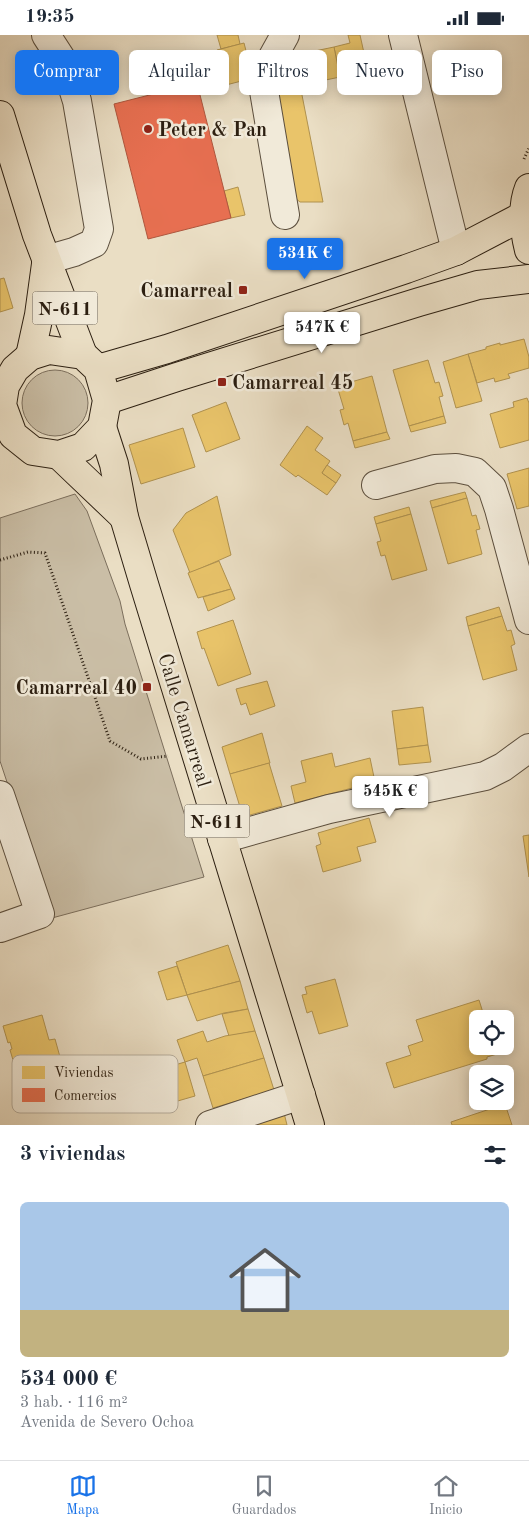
<!DOCTYPE html>
<html lang="es">
<meta charset="utf-8">
<style>
body{margin:0;font-family:"Old Standard TT",serif;background:#f2f2f3;color:#1f2937;height:100vh;display:flex;flex-direction:column;font-size:19px;white-space:nowrap}
*{box-sizing:border-box;margin:0}
p{font-size:16px;color:#747a83}
.icon{flex:none;width:28px;height:28px;fill:none;stroke:currentColor;stroke-width:2;stroke-linecap:round;stroke-linejoin:round}
.map{position:relative;height:1090px;overflow:hidden}
.panel{display:flex;flex-direction:column;background:#fff;flex:1}
.panel>*{flex:none}
.banner{position:absolute;left:15px;top:15px;width:500px;height:45px;display:flex;gap:10px}
.tools{position:absolute;left:469px;top:975px;display:grid;gap:10px}
.tools a{display:grid;place-items:center;width:45px;height:45px;border-radius:8px;background:#fff;box-shadow:0 2px 12px #0003;font-size:25px}
.price{position:absolute;translate:-50% -42px;padding:0 11px;border-radius:5px;background:#fff;color:#222;font-size:16px;line-height:32px;filter:drop-shadow(0 1px 2px #0008)}
.price::after{content:'';position:absolute;left:50%;top:30px;width:15px;height:11px;margin-left:-8px;background:inherit;clip-path:polygon(0 0,100% 0,50% 100%)}
.price.current{background:#1a73e8;color:#fff}
ul{padding:0;list-style:none}
li{display:grid;align-content:center;gap:10px;height:265px;padding:0 20px}
li+li{border-top:1px solid #e0e1e3}
li span{display:grid;place-items:center;height:155px;border-radius:8px;color:#555}
li>.icon{margin-inline-start:auto}
span .icon{width:90px;height:90px;fill:#fffc;stroke-width:1}
li b{font-size:21px}
h2{display:flex;justify-content:space-between;align-items:center;height:60px;padding:0 20px;font-size:21px}
.tag{padding:0 18px;border-radius:8px;background:#fff;box-shadow:0 2px 12px #0003;font-size:18px;line-height:45px}
.tag.current{background:#1a73e8;color:#fff}
.status{display:flex;justify-content:space-between;align-items:center;height:35px;padding:0 25px;background:#fff;direction:ltr}
.status svg{height:14px;fill:currentColor}
.tabs{display:flex;justify-content:space-around;align-items:center;height:70px;border-top:1px solid #e0e1e3;background:#fff;font-size:14px;color:#747a83}
.tabs a{display:grid;justify-items:center;gap:2px}
.tabs .current{color:#1a73e8}
.map>svg:first-child{display:block}
</style>
<div class="status"><b>19:35</b><svg viewBox="0 0 49 12"><path d="M0 12V9h3v3zM5 12V6h3v6zM10 12V3h3v9zM15 12V0h3v12zM26 1h20v11H26zM47 4h2v5h-2z"/></svg></div>
<div class="map">
<svg width="529" height="1090" viewBox="0 0 529 1090">
<rect width="100%" height="100%" fill="#eadec4"/>
<filter id="stains"><feTurbulence type="fractalNoise" baseFrequency=".004" numOctaves="4"/><feColorMatrix values="0 0 0 0 .2 0 0 0 0 .09 0 0 0 0 .02 0 0 0 .5 -.17"/></filter>
<radialGradient id="worn" r=".72"><stop offset=".6" stop-color="#630" stop-opacity="0"/><stop offset="1" stop-color="#630" stop-opacity=".3"/></radialGradient>
<g fill="#cabea6" stroke="#7b6e5c">
<circle cx="55" cy="368" r="33"/>
<polygon points="75,459 87,476 120,566 125,589 204,842 52,883 0,726 0,483"/>
</g>
<g fill="#e9c46a" stroke="#b0924f">
<polygon points="217,0 238,0 240,9 221,14"/>
<polygon points="348,0 360,0 368,36 340,42 334,12 350,8"/>
<polygon points="244,8 253,43 226,50 217,15"/>
<polygon points="334,12 340,42 316,47 310,17"/>
<polygon points="310,17 316,47 287,52 281,22"/>
<polygon points="301,55 323,167 300,167 290,159 271,60"/>
<polygon points="238,152 245,180 231,183 224,156"/>
<polygon points="4,243 13,273 0,277 0,244"/>
<polygon points="524,304 529,322 529,333 508,339 510,343 495,347 494,343 477,348 468,319 486,314 486,312 500,308 500,310"/>
<polygon points="468,319 482,366 456,373 443,327"/>
<polygon points="428,325 435,348 439,347 443,361 439,362 444,381 409,391 393,335"/>
<polygon points="372,341 387,397 353,406 348,388 344,390 340,375 344,374 337,351"/>
<polygon points="527,363 529,368 529,405 500,413 490,379 514,372 513,367"/>
<polygon points="226,367 240,404 206,417 192,380"/>
<polygon points="444,381 446,388 411,397 409,391"/>
<polygon points="307,391 323,403 315,415 330,426 322,438 336,448 327,460 298,440 296,442 280,430"/>
<polygon points="183,393 195,432 141,449 129,410"/>
<polygon points="387,397 390,404 355,413 353,406"/>
<polygon points="327,430 341,440 336,448 322,438"/>
<polygon points="529,433 529,471 517,474 507,439"/>
<polygon points="465,457 467,463 432,473 430,466"/>
<polygon points="217,461 231,520 190,538 173,495 186,478"/>
<polygon points="467,463 472,481 476,480 480,494 476,495 482,519 448,529 432,473"/>
<polygon points="409,472 411,479 376,489 374,482"/>
<polygon points="411,479 427,535 392,545 385,520 381,521 377,507 381,506 376,489"/>
<polygon points="219,526 231,554 198,563 188,538"/>
<polygon points="231,554 235,564 208,576 203,562"/>
<polygon points="499,572 502,581 468,591 466,582"/>
<polygon points="502,581 507,596 511,595 515,609 511,611 517,635 483,645 468,591"/>
<polygon points="233,585 251,639 218,651 204,613 202,614 197,597"/>
<polygon points="267,646 275,671 250,680 246,668 241,670 236,654"/>
<polygon points="423,672 428,710 397,714 392,676"/>
<polygon points="262,698 270,728 230,739 222,712"/>
<polygon points="428,710 431,727 399,730 397,714"/>
<polygon points="332,718 335,732 370,723 375,747 295,768 291,751 306,747 301,726"/>
<polygon points="269,728 282,771 243,782 230,739"/>
<polygon points="369,783 376,807 357,812 361,826 323,837 316,811 321,809 318,798"/>
<polygon points="529,800 529,842 523,801"/>
<polygon points="228,910 240,946 187,960 176,927"/>
<polygon points="177,931 187,960 167,965 158,937"/>
<polygon points="335,944 348,991 319,999 312,976 307,978 302,960 307,959 305,952"/>
<polygon points="240,946 248,974 224,978 197,986 187,960"/>
<polygon points="479,965 485,984 478,984 478,1011 494,1011 497,1019 487,1022 487,1024 394,1053 386,1028 411,1020 408,1011 423,1006 416,985"/>
<polygon points="248,974 255,996 229,1001 222,979"/>
<polygon points="42,980 49,1005 55,1004 60,1022 50,1025 55,1041 31,1048 26,1032 16,1035 10,1015 12,1014 10,1007 8,1008 3,991"/>
<polygon points="203,996 207,1007 225,1001 255,996 264,1023 203,1041 197,1023 185,1027 177,1005"/>
<polygon points="264,1023 274,1055 213,1073 203,1041"/>
<polygon points="185,1027 195,1061 143,1076 133,1042"/>
<polygon points="505,1069 512,1090 452,1090 451,1087"/>
<polygon points="284,1078 287,1090 251,1090"/>
</g>
<polygon fill="#e76f51" stroke="#af573e" points="197,48 231,183 148,204 114,69"/>
<g fill="none" stroke-linecap="round" stroke-linejoin="round">
<defs>
<g id="minor">
<polyline points="46,0 66,31 77,66 99,194 94,208 74,217 46,225"/>
<polyline points="285,0 270,27 264,56 285,180"/>
<polyline points="403,0 456,216"/>
<polyline points="376,450 435,434 456,433 475,437 492,453 499,474 529,585"/>
<polyline points="0,760 40,879 0,893"/>
<polyline points="222,804 329,774 485,741 503,732 529,713"/>
<polyline points="210,1090 301,1060"/>
</g>
<g id="major">
<path d="M 529,153 C 521,173 524,195 529,215"/>
<polyline points="98,334 167,314 406,234 456,216 523,181"/>
<polyline points="107,365 177,342 419,267 478,250 529,244"/>
</g>
<g id="highway">
<polyline points="0,80 37,200 83,320"/>
<polygon points="49,315 83,320 98,334 107,365 102,392 83,412 59,420 33,416 13,400 2,370 5,351 15,334 30,321"/>
<polyline points="30,321 39,280 46,229"/>
<polyline points="102,392 114,429 124,482 144,549 310,1090"/>
<polyline points="59,420 124,482"/>
</g>
</defs>
<use href="#minor" stroke="#5c4f3e" stroke-width="30"/>
<use href="#major" stroke="#2c1f11" stroke-width="30"/>
<use href="#highway" stroke="#2c1f11" stroke-width="30"/>
<g stroke="#2c1f11" stroke-width="3" stroke-dasharray="1 2.5" stroke-linecap="butt">
<polyline points="524,124 529,113"/>
<polyline points="0,525 28,517 45,518 110,706 141,724 168,721"/>
</g>
<use href="#minor" stroke="#f1ead9" stroke-width="28"/>
<use href="#major" stroke="#eadec4" stroke-width="28"/>
<use href="#highway" stroke="#eadec4" stroke-width="28"/>
</g>
<g fill="#8f2418" stroke="#f1ead9" stroke-width="2">
<circle cx="148" cy="94" r="5"/>
<rect x="238" y="250" width="10" height="10" rx="2.5"/>
<rect x="217" y="342" width="10" height="10" rx="2.5"/>
<rect x="142" y="647" width="10" height="10" rx="2.5"/>
</g>
<g text-anchor="middle" stroke-width="5" stroke-linejoin="round" paint-order="stroke">
<g fill="#f1ead9" stroke="#675c4d" stroke-width="1">
<rect x="32.5" y="256.5" width="65" height="33" rx="4"/>
<rect x="184.5" y="769.5" width="65" height="33" rx="4"/>
</g>
<g font-size="19" font-weight="bold" fill="#2c1f11">
<text x="65" y="280">N-611</text>
<text x="217" y="793">N-611</text>
</g>
<g font-size="20" font-weight="bold" fill="#2c1f11" stroke="#f1ead9" text-anchor="start">
<text x="158" y="101">Peter &amp; Pan</text>
<text x="233" y="262" text-anchor="end">Camarreal</text>
<text x="232" y="354">Camarreal 45</text>
<text x="137" y="659" text-anchor="end">Camarreal 40</text>
</g>
<g font-size="20" fill="#2c1f11" stroke="#f1ead9">
<text transform="translate(185 685) rotate(73)" y="7">Calle Camarreal</text>
</g>
</g>
<rect x="12" y="1020" width="166" height="58" rx="8" fill="#f1ead9" stroke="#b6ad9d" stroke-width="1"/>
<rect x="22" y="1031" width="23" height="13" fill="#e9c46a"/>
<rect x="22" y="1053" width="23" height="14" fill="#e76f51"/>
<g font-size="14" fill="#2c1f11">
<text x="54" y="1042">Viviendas</text>
<text x="54" y="1065">Comercios</text>
</g>
<rect width="100%" height="100%" filter="url(#stains)"/>
<rect width="100%" height="100%" fill="url(#worn)"/>
</svg>
<div class="tools">
<a><svg class="icon" aria-label="locate" viewBox="0 0 24 24"><circle cx="12" cy="12" r="6"/><path d="M12 2v4M12 18v4M2 12h4M18 12h4"/></svg></a>
<a><svg class="icon" aria-label="layers" viewBox="0 0 24 24"><path d="M12 4l9 5-9 5-9-5zM3 14l9 5 9-5"/></svg></a>
</div>
<b class="price current" style="left:305px;top:245px">534K €</b>
<b class="price" style="left:322px;top:319px">547K €</b>
<b class="price" style="left:390px;top:783px">545K €</b>
<div class="banner">
<a class="tag current">Comprar</a>
<a class="tag">Alquilar</a>
<a class="tag">Filtros</a>
<a class="tag">Nuevo</a>
<a class="tag">Piso</a>
</div>
</div>
<section class="panel">
<h2>3 viviendas<svg class="icon" aria-label="filters" viewBox="0 0 24 24"><path d="M4 7h16M4 17h16"/><circle cx="9" cy="7" r="2"/><circle cx="15" cy="17" r="2"/></svg></h2>
<ul>
<li><span style="background:linear-gradient(#a9c7e8 70%,#c2b280 0)"><svg class="icon" aria-label="home" viewBox="0 0 24 24"><path d="M3 11l9-7 9 7M6 9v11h12V9"/></svg></span><div><b>534 000 €</b><p>3 hab. · 116 m²</p><p>Avenida de Severo Ochoa</p></div></li>
</ul>
</section>
<nav class="tabs">
<a class="current"><svg class="icon" aria-label="map" viewBox="0 0 24 24"><path d="M3 6l6-2 6 2 6-2v14l-6 2-6-2-6 2zM9 4v14M15 6v14"/></svg>Mapa</a>
<a><svg class="icon" aria-label="saved" viewBox="0 0 24 24"><path d="M7 4h10v16l-5-4-5 4z"/></svg>Guardados</a>
<a><svg class="icon" aria-label="home" viewBox="0 0 24 24"><path d="M3 11l9-7 9 7M6 9v11h12V9"/></svg>Inicio</a>
</nav>
